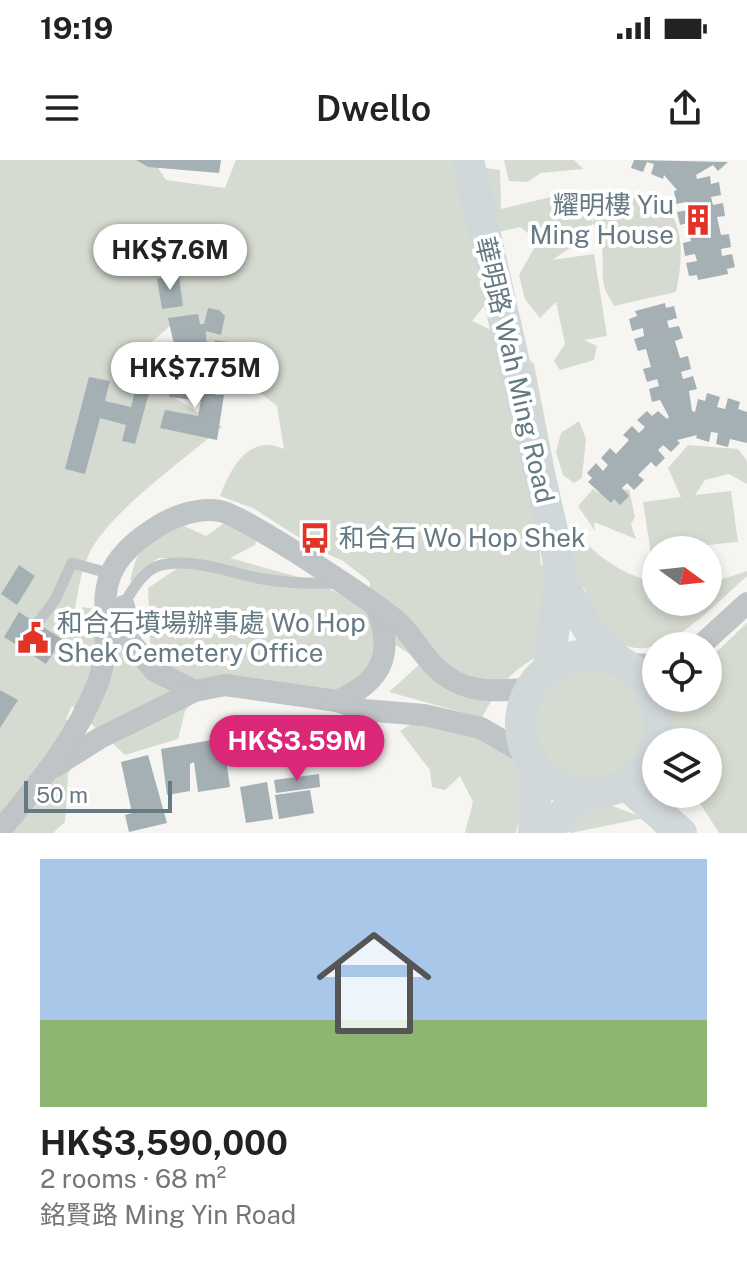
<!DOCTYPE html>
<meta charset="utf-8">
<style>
body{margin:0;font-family:"Public Sans","Noto Sans TC",sans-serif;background:#f2f2f2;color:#222;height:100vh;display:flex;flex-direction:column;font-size:30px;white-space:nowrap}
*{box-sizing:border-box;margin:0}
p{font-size:26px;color:#767676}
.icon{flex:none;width:44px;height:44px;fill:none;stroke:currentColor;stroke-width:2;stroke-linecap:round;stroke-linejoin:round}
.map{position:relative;height:673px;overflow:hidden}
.sheet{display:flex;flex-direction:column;background:#fff;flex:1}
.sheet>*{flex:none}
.needle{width:52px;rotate:105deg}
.fabs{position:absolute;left:642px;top:376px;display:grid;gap:16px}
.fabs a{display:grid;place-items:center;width:80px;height:80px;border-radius:50%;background:#fff;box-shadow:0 4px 12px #0003;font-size:40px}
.scale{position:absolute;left:24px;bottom:20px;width:148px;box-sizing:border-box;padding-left:8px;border:4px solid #657a83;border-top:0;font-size:22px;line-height:28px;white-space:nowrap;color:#657a83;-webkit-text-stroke:6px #fff;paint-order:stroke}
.price{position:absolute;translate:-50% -68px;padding:0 18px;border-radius:28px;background:#fff;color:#222;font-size:26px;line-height:52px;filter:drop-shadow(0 2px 4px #0008)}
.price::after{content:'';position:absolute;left:50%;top:48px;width:24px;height:18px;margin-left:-12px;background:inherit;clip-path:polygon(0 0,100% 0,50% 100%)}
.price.active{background:#db2777;color:#fff}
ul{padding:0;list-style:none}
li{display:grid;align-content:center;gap:16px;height:424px;padding:0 40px}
li span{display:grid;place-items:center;height:248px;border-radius:0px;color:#555}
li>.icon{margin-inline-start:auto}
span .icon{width:144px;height:144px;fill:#fffc;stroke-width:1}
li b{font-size:34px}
.status{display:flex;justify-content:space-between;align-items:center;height:56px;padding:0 40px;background:#fff;direction:ltr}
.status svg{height:22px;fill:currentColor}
header{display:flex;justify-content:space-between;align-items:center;height:104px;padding:0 40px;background:#fff;font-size:36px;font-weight:600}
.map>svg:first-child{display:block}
</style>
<div class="status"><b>19:19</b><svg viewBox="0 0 49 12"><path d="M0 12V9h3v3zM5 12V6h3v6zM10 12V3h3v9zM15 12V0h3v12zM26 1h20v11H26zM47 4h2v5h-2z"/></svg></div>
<header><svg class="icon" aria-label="menu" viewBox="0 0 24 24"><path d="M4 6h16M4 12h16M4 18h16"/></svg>Dwello<svg class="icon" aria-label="share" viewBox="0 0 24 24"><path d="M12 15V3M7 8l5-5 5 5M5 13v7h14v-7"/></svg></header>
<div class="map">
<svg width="747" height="673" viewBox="0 0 747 673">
<rect width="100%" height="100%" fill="#f6f5f2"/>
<g fill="#d6dbd1" fill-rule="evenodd">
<path d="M 0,0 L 153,0 L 166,20 L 225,28 L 236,0 L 468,0 L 470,6 L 500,10 L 501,49 L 576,31 L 593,62 L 595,44 L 583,33 L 593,30 L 607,42 L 620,38 L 625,42 L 635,32 C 686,39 685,91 676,132 L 614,146 C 610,138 604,130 603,121 C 601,102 607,80 593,63 L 578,83 L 552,100 L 594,94 L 607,176 L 584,180 L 597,186 L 594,200 L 560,210 L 554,201 L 565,184 L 556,142 L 540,158 L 525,139 L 519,115 L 538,81 L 520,67 L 482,76 L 498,129 L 472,161 L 500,174 L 534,204 L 554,306 L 536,354 L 541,406 L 570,387 L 586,383 C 606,403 628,416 656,423 L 656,442 L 708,442 L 708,424 L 747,411 L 747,416 C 689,468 625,543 584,427 L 563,436 L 547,492 C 514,507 498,526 482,558 L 389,532 L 422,502 L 388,480 L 371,520 L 334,533 L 209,518 L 185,551 L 178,579 L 125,595 L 72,546 L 66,559 L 86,577 L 68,614 L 65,662 L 53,673 L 0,673 ZM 177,160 L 212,195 L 277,246 L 284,289 C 249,273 230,309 220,336 L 253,348 L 317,389 L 343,401 L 370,422 L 370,429 L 354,441 L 313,421 L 230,398 L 255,385 L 261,360 L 239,353 L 206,376 L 184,366 C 148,379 138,382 130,422 L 158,398 L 191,399 L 148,428 L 151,504 L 125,500 L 107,451 L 83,447 L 73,465 C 76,442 79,416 89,394 C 108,353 186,298 222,267 L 124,206 Z"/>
<polygon points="504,0 574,0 583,9 541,13 527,22 509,21"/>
<polygon points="579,261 586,279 582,318 574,323 563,315 556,292 561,273"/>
<polygon points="688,285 738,289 747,301 747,324 729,314 705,320 695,335 731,331 738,382 656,390 651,394 643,342 681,337 668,308"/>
<polygon points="593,329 598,333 629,329 635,357 631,364 636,379 594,362 595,371 578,346"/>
<path d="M 747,463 L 747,673 L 719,673 L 694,634 L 708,634 L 708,582 L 668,582 C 667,567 670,551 678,538 L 708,538 L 708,500 Z"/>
<circle cx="588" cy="563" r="56"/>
<polygon points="420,548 531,601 516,673 465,673 473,642 460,616 445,630 432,627 430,610 400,571 413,563"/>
<polygon points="610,645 644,658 571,673 559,669 592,647"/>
</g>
<g fill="#a5b0b4">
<polygon points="136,0 221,0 219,13 148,7"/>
<polygon points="634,0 728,2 718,11 713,5 696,15 697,19 710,16 711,24 719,22 721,35 711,37 713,45 723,43 725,56 717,57 721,75 729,74 731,87 721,89 722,96 732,94 735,107 727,109 728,114 698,120 697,115 689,116 686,103 697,101 695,94 685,96 683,83 691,81 687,63 680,65 677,52 688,50 686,42 676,44 674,31 677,30 664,15 663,19 651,14 654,4 647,2 643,12 631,8"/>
<polygon points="179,116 183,146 162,149 157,119"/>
<polygon points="665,143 666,148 674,146 677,158 667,161 669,168 679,166 683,178 675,181 680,198 688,196 691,209 681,212 683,219 693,216 697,229 689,231 692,251 695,252 698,239 705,241 707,233 720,237 717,247 725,249 728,238 740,242 738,249 747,252 747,283 730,279 728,287 716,284 718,273 711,272 709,282 696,278 697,275 677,280 680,283 671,292 663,285 658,290 665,298 656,307 651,302 638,315 644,320 634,330 627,323 622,328 629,336 620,345 614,339 611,343 588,322 592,318 587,313 596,303 603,311 608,305 601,298 610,288 616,294 629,280 623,275 632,266 639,273 645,267 637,260 647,251 652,256 658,251 667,259 669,257 660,240 652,242 649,229 659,226 657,219 647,222 643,209 651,207 646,189 638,191 634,179 644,176 643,168 632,171 629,159 637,156 635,151"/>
<polygon points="208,148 219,150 225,156 221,175 206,171 207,193 176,193 168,158 198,154 200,164 204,164"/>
<polygon points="215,180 235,183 233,198 212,195"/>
<polygon points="174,198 225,206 224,222 174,214"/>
<polygon points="140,212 154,215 135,284 122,281 126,265 100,258 85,314 65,309 89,217 110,221 105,241 131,247"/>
<polygon points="170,219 216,224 215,235 224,235 217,280 160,268 165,250 198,256 201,241 169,237"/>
<polygon points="19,405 35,416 17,445 1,434"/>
<polygon points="19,452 62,479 46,504 4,477"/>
<polygon points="0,530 18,540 0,568"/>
<polygon points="223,578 230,627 198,632 194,602 190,604 190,631 167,635 161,589"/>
<polygon points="148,595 167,663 129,672 125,655 132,653 121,602"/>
<polygon points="319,614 320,627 276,633 274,620"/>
<polygon points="267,622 273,659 246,663 240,627"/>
<polygon points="310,630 314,653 279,659 275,635"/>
</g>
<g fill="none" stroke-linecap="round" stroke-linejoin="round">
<g stroke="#bfc4c6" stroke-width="11">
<path d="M 121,448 C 130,435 141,412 158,406 C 191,396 230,413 263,419 C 288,423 313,424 338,423"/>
<polyline points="39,461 55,440 72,403 108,413"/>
</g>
<g stroke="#bfc4c6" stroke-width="22">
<polyline points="124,446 131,483"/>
<polyline points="106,468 131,483 155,511 195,531 225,525 337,541 364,550 424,555 481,568 527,595"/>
<polyline points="700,486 747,443"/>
<polyline points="626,504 656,505"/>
<path d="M 337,541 C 381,522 395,495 377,449"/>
<polyline points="656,543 660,538"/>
<polyline points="54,607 100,578 195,531"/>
<path d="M 0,671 C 37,625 75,581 97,525 C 123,458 75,421 152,370 C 170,357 198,347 220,351 C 243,355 385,448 403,467 C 422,489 433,514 463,525 C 484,533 506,530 529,529"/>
</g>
<g stroke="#d1d8da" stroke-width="32">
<polyline points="468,0 558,397 560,420 549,506"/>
<polyline points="560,420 589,470 617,499"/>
<circle cx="590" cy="564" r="69"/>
<polyline points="626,624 681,673"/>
<polyline points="534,673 536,609"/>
<polyline points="544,673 583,634"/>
</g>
</g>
<defs>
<symbol id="building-bare" viewBox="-9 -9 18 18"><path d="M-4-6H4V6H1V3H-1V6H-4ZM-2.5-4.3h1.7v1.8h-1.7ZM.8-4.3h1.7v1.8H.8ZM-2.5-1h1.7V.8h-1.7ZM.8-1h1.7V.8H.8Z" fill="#e23426" stroke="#fff" stroke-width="2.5" paint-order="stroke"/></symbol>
<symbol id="bus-bare" viewBox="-9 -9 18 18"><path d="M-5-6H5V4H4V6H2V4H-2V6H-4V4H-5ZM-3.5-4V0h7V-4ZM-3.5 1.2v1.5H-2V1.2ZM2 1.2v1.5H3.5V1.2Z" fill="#e23426" stroke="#fff" stroke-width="2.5" paint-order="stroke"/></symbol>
<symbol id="civic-bare" viewBox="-9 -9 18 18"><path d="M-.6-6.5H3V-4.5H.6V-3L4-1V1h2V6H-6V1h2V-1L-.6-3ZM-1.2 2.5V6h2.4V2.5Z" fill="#e23426" stroke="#fff" stroke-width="2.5" paint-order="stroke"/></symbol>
</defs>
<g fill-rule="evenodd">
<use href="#building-bare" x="676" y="38" width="44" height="44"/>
<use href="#bus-bare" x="293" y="356" width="44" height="44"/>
<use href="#civic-bare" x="11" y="456" width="44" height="44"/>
</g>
<g text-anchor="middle" stroke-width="8" stroke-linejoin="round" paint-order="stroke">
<g font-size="26" fill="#657a83" stroke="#fff" text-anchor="start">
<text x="674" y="54" text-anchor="end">耀明樓 Yiu<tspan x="674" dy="30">Ming House</tspan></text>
<text x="339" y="387">和合石 Wo Hop Shek</text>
<text x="57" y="472">和合石墳場辦事處 Wo Hop<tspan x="57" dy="30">Shek Cemetery Office</tspan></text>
</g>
<g font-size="26" fill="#657a83" stroke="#fff">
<text transform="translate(515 210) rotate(77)" y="9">華明路 Wah Ming Road</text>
</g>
</g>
</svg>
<div class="fabs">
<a><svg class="needle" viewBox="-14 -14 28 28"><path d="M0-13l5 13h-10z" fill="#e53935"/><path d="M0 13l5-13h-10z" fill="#767676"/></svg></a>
<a><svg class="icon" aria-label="locate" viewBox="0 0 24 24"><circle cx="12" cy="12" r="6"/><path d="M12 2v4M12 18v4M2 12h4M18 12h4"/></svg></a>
<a><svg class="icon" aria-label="layers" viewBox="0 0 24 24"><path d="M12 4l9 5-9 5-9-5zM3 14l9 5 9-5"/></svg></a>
</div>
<div class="scale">50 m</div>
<b class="price" style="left:170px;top:132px">HK$7.6M</b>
<b class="price" style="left:195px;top:250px">HK$7.75M</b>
<b class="price active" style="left:297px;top:623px">HK$3.59M</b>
</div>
<section class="sheet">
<ul>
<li><span style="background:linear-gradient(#a9c7e8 65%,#8fb573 0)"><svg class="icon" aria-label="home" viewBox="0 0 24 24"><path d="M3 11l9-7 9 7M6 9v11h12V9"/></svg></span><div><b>HK$3,590,000</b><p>2 rooms · 68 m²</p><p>銘賢路 Ming Yin Road</p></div></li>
</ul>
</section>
